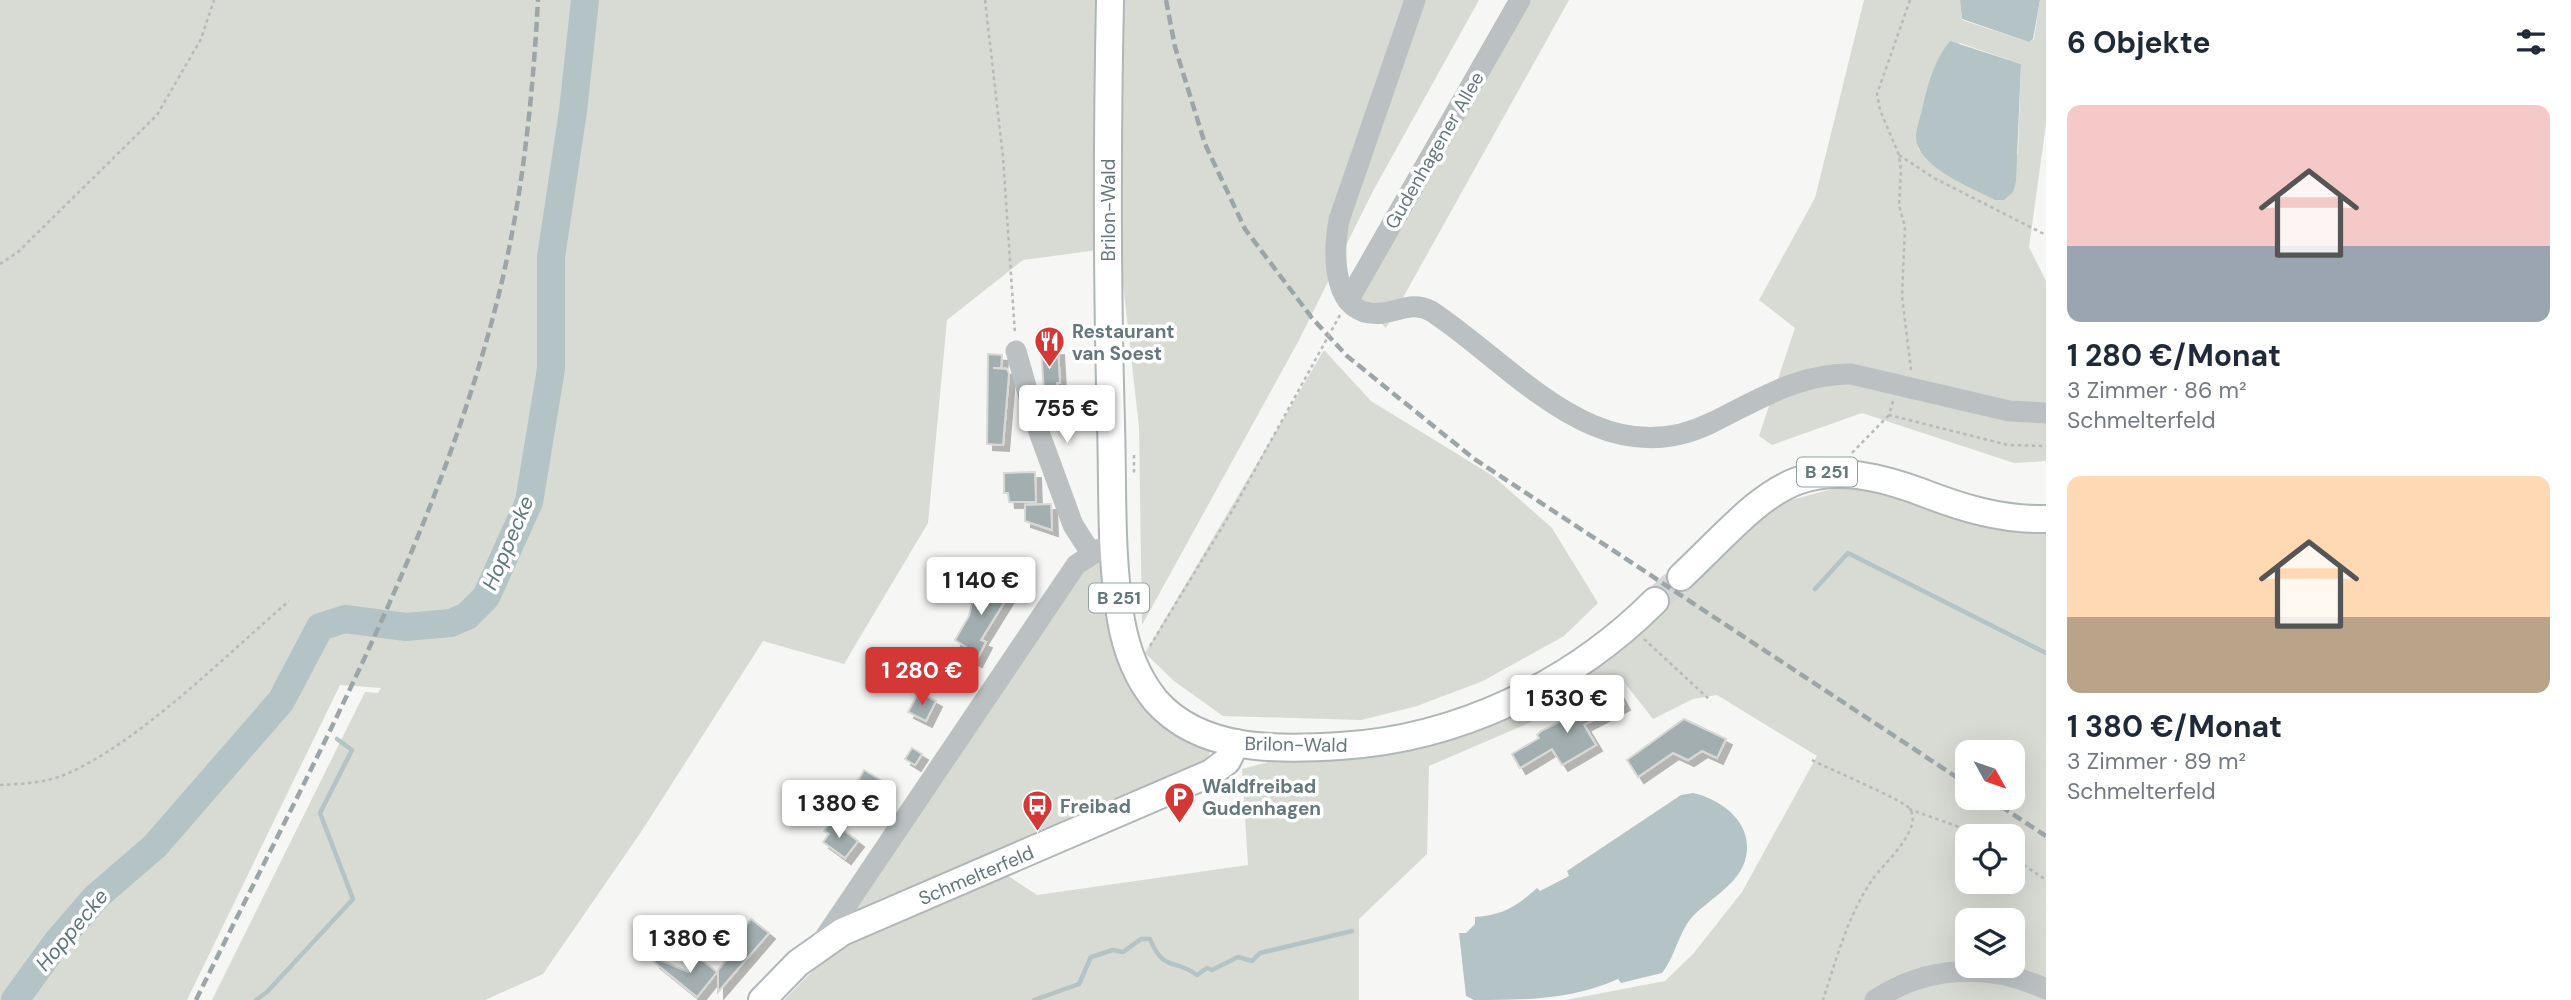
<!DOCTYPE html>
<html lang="de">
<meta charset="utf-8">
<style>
body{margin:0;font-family:"DM Sans",sans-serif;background:#f6f6f7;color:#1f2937;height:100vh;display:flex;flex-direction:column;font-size:26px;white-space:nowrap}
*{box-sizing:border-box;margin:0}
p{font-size:23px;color:#747a83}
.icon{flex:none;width:38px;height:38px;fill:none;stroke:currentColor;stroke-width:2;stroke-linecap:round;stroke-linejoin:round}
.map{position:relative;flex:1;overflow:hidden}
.drawer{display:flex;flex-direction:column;background:#fff;width:525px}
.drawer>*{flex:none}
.needle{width:46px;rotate:130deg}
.tools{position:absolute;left:1955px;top:740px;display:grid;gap:14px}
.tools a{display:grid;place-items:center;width:70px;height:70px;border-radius:14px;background:#fff;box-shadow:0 7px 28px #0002;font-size:35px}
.price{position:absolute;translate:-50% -60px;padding:0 16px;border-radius:7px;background:#fff;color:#222;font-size:23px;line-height:46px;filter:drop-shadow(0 2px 4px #0008)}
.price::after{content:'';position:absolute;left:50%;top:42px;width:21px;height:16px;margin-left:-10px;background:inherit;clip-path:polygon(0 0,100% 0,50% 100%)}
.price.active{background:#d43836;color:#fff}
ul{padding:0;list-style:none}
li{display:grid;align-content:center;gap:14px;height:371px;padding:0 21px}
li span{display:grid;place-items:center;height:217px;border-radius:14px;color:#555}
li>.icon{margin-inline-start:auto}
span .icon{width:126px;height:126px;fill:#fffc;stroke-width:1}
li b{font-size:30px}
h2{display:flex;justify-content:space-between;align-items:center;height:84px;padding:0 21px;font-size:30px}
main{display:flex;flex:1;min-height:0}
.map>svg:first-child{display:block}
</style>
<main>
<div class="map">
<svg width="2046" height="1000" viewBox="0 0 2046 1000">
<defs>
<filter id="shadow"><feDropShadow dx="6" dy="6" stdDeviation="0" flood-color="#0004"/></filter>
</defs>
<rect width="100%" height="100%" fill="#f6f6f4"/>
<g fill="#d7dbd3" fill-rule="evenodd">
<polygon points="0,0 1101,0 1098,250 1023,260 947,320 928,523 844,664 763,641 643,829 543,974 485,1000 212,1000 365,692 378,693 381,688 340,685 187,1000 0,1000"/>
<polygon points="1119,0 1479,0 1373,191 1299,340 1142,625 1139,427 1119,248"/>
<polygon points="1518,0 1569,0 1386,328 1353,298"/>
<path d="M 1864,0 L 1960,0 L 1962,20 L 2029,42 L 2034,39 L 2040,0 L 2046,0 L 2046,124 L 2029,247 L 2046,281 L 2046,461 L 2014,463 L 1862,413 L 1772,445 L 1759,436 L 1795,328 L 1759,300 L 1815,198 ZM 1960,43 L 2021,64 L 2018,154 L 1927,160 L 1918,149 L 1916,137 L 1937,63 Z"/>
<polygon points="1324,350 1371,401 1493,476 1552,528 1598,603 1564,636 1483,681 1417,706 1361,720 1223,716 1174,681 1145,653"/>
<path d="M 1855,483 L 2046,519 L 2046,979 L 1982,966 L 2012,966 L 2012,920 L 1967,920 L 1967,965 L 1870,1000 L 1566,1000 L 1665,981 L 1693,954 L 1742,892 L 1817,756 L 1717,695 L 1693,699 L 1653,719 L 1624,682 L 1429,766 L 1427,854 L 1359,919 L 1359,1000 L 784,1000 L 838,945 L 1005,874 L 1037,895 L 1248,865 L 1242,769 L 1280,759 L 1368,757 L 1500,720 L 1643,625 L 1772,505 ZM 1967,752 L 2012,752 L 2012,798 L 1967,798 ZM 1967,836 L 2012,836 L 2012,882 L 1967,882 Z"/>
<path d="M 1106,561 C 1107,591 1107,647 1122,672 C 1140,704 1176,728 1206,747 L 1210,752 L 1206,763 L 850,916 L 1013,659 L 1091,563 Z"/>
<polygon points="1965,974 2046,995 2046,1000 1886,1000"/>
</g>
<g fill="#b4c3c5">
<polygon points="1960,0 2040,0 2033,39 2029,42 1962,19"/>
<path d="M 1950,41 L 2021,64 L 2016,181 L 2013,192 L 2004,200 L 1995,200 C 1973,188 1917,167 1916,138 C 1916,127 1922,113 1924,101 C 1929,80 1936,58 1950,41 Z"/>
<path d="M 1693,793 C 1725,800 1759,828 1743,866 C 1734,886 1708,901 1693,916 C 1679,931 1675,957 1662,973 L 1621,983 L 1618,979 C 1572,1000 1525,1000 1474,1000 L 1466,996 L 1459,933 L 1466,933 L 1475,924 L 1475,917 C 1503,915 1517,906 1537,888 L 1540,891 L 1569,876 L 1567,871 L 1681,795 Z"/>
</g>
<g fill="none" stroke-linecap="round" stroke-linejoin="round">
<g stroke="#b4c3c5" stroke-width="4.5">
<polyline points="1815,589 1848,553 2046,653"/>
<polyline points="256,1000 267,992 353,899 320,813 352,750 337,739"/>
<path d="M 1034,1000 L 1079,984 L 1091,957 L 1113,950 L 1123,952 L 1141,939 L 1150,939 C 1164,973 1175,958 1197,975 L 1207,968 L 1212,970 L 1238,957 L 1252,961 L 1260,953 L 1352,931"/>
</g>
<polyline stroke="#b4c3c5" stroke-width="28" points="15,1000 57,942 96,897 155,846 281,701 320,627 345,619 406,627 451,623 467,616 486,597 529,502 551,369 551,257 573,111 585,0"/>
</g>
<g fill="#a3aeb0" stroke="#d8d8d6" stroke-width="2" filter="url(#shadow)">
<polygon points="1058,349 1060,383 1057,383 1061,404 1045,405 1041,350"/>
<polygon points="988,354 1002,355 1001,368 993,368 1007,369 1009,374 1003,445 987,444"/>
<polygon points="1035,472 1036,502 1009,502 1008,493 1004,493 1004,473"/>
<polygon points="1051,504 1052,530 1025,521 1025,505"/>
<polygon points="984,578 1010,593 981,640 986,642 976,661 963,653 966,647 955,640 969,616 973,598"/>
<polygon points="919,692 936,701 926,721 908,712"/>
<polygon points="1618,693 1624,704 1584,725 1596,745 1562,765 1552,749 1520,768 1512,754 1539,738 1537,735 1541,731"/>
<polygon points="1684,719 1726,739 1717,758 1702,751 1688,760 1673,753 1638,777 1627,760"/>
<polygon points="912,748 922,754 915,765 905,759"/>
<polygon points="864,770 884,782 866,815 854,809 862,793 854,788"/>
<polygon points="831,821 858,841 845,858 823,842 829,834 824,831"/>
<polygon points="751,919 769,933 718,992 718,970 742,941 737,937"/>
<polygon points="656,958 688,972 699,958 717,972 697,997 654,962"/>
</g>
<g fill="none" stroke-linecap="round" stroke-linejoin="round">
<polyline stroke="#d2d6d6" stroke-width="26" stroke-dasharray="26 13" stroke-linecap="butt" points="1655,601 1681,577"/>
<defs>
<g id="major">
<path d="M 1110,0 C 1107,141 1107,283 1111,424 C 1113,489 1110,557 1121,620 C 1126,649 1137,678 1156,701 C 1201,752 1278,750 1340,746 C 1458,739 1572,684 1655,601"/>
<path d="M 1681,577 C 1767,495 1794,445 1921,492 C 1962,508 2001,520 2046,519"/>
<polyline points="762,1000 798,963 842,932 1211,773 1227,761 1236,743"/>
</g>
</defs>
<use href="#major" stroke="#afb6b8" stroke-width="30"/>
<g stroke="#b6babc" stroke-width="2.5" stroke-dasharray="3.5 3.5" stroke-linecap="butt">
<polyline points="985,0 1003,157 1015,334"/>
<polyline points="1910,0 1877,94 1880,110 1899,155 1901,171 1899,205 1905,227 1902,296 1911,370"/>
<polyline points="1899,155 1934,178 2046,235"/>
<polyline points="0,264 18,252 157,115 201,39 214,0"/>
<polyline points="1893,401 1889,415 2008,445 2046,446"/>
<polyline points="1852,453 1889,415"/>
<polyline points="1134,455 1134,473"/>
<polyline points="1644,639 1711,701"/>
<polyline points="1150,646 1235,506 1318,355"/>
<path d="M 1812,760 C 1829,769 1901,799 1909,808 C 1925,828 1884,863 1872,880 C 1848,915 1836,960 1823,1000"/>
<path d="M 0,785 C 21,784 44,783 64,775 C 138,744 226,655 289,601"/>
<polyline points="1909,809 1984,836"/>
<polyline points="2012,857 2046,880"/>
</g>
<g stroke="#bbc1c3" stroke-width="21">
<path d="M 1415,0 L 1339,220 C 1333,254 1331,320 1383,313 C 1402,310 1413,302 1431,311 C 1515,366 1599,478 1711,423 C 1756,401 1799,373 1851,374 L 2009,411 L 2046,413"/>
<polyline points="1348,301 1520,0"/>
<polyline points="1016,351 1039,432 1073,525 1091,553"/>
<polyline points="821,943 1076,565 1100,549"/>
<path d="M 1875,1000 C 1927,965 1990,963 2046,989"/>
</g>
<use href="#major" stroke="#fff" stroke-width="26"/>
<g stroke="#9ca5a8" stroke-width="4.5" stroke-dasharray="10 5" stroke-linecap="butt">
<polyline points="1166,0 1175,47 1205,144 1245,229 1312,318 1347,356 1473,458 1967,784"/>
<polyline points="1988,798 2046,836"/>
<path d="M 196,1000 C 302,783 426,562 490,328 C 520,221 532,111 538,0"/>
</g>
<polyline stroke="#b6babc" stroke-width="2.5" stroke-dasharray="3.5 3.5" stroke-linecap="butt" points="1318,355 1340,315"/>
</g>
<defs>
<symbol id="restaurant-pin" viewBox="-11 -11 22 30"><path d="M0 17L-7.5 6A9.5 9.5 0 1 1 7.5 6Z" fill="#d43836" stroke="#fff"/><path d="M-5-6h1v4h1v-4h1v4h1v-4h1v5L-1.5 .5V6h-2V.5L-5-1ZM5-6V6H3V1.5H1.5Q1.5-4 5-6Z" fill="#fff"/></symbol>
<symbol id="parking-pin" viewBox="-11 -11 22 30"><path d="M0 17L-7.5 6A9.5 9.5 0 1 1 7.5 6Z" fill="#d43836" stroke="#fff"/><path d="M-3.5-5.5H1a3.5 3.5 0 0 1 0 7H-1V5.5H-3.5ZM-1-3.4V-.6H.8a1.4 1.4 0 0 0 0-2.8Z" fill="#fff"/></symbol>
<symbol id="bus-pin" viewBox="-11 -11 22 30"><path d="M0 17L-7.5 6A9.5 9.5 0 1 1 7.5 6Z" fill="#d43836" stroke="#fff"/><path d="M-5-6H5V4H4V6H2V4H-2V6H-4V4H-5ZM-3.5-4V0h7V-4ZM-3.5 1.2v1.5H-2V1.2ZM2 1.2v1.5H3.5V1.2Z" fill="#fff"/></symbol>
</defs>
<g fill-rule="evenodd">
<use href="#restaurant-pin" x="1032" y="324" width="35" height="47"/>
<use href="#parking-pin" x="1162" y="780" width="35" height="47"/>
<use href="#bus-pin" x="1020" y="788" width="35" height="47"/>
</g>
<g text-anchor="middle" stroke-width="7" stroke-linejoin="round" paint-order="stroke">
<g fill="#fff" stroke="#92a0a3" stroke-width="2">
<rect x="1797" y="457.5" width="60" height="29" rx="5"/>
<rect x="1089" y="583.5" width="60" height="29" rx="5"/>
</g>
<g font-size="18" font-weight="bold" fill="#64777c">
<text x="1827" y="478">B 251</text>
<text x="1119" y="604">B 251</text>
</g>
<g font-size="19" fill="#64777c" stroke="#fff">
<text transform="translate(1434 150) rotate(-60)" y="7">Gudenhagener Allee</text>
<text transform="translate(1108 210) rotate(-90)" y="7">Brilon-Wald</text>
<text transform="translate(1296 744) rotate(1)" y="7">Brilon-Wald</text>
<text transform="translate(976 875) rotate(-23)" y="7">Schmelterfeld</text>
</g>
<g font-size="19" font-weight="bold" fill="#64777c" stroke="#fff" text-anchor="start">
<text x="1072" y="338">Restaurant<tspan x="1072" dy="22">van Soest</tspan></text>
<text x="1202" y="793">Waldfreibad<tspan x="1202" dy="22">Gudenhagen</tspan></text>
<text x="1060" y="813">Freibad</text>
</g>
<g font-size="21" font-style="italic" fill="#5e7678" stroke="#fff">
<text transform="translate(508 543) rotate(-67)" y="7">Hoppecke</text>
<text transform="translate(72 930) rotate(-50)" y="7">Hoppecke</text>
</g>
</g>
</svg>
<div class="tools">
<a><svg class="needle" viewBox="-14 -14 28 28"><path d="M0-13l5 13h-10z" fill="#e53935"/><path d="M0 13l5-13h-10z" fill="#747a83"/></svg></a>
<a><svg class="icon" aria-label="locate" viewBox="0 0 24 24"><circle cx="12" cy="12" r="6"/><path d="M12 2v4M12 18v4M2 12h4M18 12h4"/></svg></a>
<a><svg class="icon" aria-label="layers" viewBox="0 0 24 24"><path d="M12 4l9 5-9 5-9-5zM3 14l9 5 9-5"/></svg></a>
</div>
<b class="price" style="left:1067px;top:445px">755 €</b>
<b class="price" style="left:981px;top:617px">1 140 €</b>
<b class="price active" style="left:922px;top:707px">1 280 €</b>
<b class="price" style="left:1567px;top:735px">1 530 €</b>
<b class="price" style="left:839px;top:840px">1 380 €</b>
<b class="price" style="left:690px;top:975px">1 380 €</b>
</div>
<section class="drawer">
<h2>6 Objekte<svg class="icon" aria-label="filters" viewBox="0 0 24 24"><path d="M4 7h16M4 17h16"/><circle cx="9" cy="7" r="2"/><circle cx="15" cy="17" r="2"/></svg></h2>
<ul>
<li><span style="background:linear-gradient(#f6c9c9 65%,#9aa5b1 0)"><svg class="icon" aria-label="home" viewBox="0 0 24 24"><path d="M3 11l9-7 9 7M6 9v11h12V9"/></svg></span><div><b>1 280 €/Monat</b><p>3 Zimmer · 86 m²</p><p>Schmelterfeld</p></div></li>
<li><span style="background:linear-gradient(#ffd9b3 65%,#b9a48a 0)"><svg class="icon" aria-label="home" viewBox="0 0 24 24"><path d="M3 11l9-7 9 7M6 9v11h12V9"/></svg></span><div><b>1 380 €/Monat</b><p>3 Zimmer · 89 m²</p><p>Schmelterfeld</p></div></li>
</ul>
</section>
</main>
